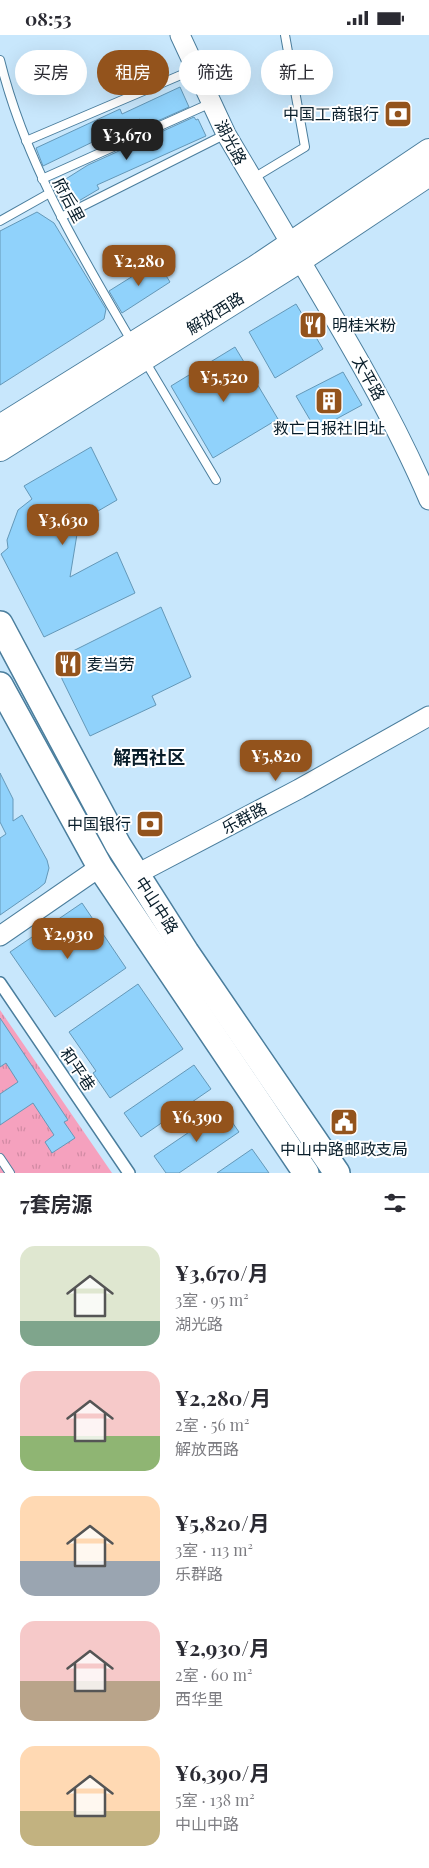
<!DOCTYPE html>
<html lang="zh">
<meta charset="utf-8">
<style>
body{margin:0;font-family:"Playfair Display","Noto Sans SC",serif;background:#f7f7f7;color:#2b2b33;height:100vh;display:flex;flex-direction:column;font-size:19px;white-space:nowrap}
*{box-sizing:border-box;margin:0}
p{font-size:16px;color:#7c7c81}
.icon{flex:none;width:28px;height:28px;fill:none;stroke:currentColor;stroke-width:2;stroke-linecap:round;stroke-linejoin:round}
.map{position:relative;height:1138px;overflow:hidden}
.side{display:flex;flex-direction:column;background:#fff;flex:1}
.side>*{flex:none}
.hud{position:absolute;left:15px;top:15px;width:400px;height:45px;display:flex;gap:10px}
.price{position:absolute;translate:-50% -42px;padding:0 11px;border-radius:10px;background:#93531c;color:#fff;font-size:16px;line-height:32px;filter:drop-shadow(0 1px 2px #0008)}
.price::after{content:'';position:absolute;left:50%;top:30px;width:15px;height:11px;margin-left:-8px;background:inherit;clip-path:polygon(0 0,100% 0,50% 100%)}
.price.selected{background:#222;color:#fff}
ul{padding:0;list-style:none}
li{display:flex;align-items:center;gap:15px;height:125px;padding:0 20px}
li span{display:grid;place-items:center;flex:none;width:140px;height:100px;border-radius:15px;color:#555}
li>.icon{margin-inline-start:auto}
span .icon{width:60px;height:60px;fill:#fffc;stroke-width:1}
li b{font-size:21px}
h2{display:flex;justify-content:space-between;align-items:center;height:60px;padding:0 20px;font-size:21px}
.tag{padding:0 18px;border-radius:22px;background:#fff;box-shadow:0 5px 20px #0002;font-size:18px;line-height:45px}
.tag.selected{background:#93531c;color:#fff}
.status{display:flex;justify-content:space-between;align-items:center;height:35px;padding:0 25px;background:#fff;direction:ltr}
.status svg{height:14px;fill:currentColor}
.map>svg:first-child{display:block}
</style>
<div class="status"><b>08:53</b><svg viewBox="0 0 49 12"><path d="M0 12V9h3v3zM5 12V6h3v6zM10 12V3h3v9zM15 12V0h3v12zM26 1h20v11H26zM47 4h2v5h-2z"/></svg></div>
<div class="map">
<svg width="429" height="1138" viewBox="0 0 429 1138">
<defs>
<pattern id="park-tufts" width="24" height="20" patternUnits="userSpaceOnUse" patternTransform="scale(1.25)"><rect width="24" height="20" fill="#f5a1be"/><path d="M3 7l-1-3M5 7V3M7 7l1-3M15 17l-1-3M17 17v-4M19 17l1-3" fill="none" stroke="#d18aa3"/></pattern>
</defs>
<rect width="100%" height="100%" fill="#c8e7fc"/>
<polygon fill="url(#park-tufts)" points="0,975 112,1138 0,1138"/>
<g fill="#90d2fb" stroke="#6498b8">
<polygon points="180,52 189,72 144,92 140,84 43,131 36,113 120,74 122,79"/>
<polygon points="194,82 196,85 198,84 206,101 97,150 99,154 65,174 53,152 88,130"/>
<polygon points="37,177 54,188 106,274 104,284 0,350 0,196"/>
<polygon points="157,226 170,247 122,278 109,256"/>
<polygon points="296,269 323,314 275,343 249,297"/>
<polygon points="235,312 278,384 213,423 171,351"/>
<polygon points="343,337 362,370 316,395 296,361"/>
<polygon points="91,412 117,465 79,487 70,542 117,517 135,558 44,602 1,519 8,513 7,505 18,475 32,464 24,451"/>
<polygon points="161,572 191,642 152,661 156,670 90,701 62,644 59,627 67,619"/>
<polygon points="0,738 13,764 13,786 22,780 47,825 49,833 45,848 39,853 0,880 0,803 6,799 0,787"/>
<polygon points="82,868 126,933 55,982 10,917"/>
<polygon points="138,949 183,1014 110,1063 93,1038 96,1036 69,997"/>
<polygon points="0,983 68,1085 64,1087 75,1103 52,1118 45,1107 54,1100 33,1068 0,1090 0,1059 18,1047 6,1028 0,1032"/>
<polygon points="194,1030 211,1054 141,1102 124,1078"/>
<polygon points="223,1074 239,1097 179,1138 166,1138 154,1121"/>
<polygon points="252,1114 269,1138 217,1138"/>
</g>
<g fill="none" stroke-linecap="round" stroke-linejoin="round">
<defs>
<g id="service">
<path d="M 0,25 C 25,127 80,218 132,307"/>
<polyline points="26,106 195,34"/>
<polyline points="42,144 211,68"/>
<polyline points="252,144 305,112 285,0"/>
<polyline points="61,182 226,99"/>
<polyline points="0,186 48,159"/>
<polyline points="145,326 216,445"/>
<polyline points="0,1123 10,1138"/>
</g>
<polyline id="pedestrian" points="0,948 129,1138"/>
<g id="tertiary">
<polyline points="180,0 226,99 291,209"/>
<path d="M 300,225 C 347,304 393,381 429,465"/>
<polyline points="137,839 299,754 429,681"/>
<polyline points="0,901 100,832"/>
</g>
<g id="primary">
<polyline points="0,392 255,233 429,116"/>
<polyline points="0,414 300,225 429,139"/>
</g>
<g id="trunk">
<polyline points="0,589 118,810 186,917 337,1138"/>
<polyline points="0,650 100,832 306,1138"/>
</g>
</defs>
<use href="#service" stroke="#4b7e9d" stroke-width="10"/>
<use href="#pedestrian" stroke="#4b7e9d" stroke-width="14"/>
<use href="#tertiary" stroke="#4b7e9d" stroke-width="21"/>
<use href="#primary" stroke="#4b7e9d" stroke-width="26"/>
<use href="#trunk" stroke="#4b7e9d" stroke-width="28"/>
<use href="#service" stroke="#fff" stroke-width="8"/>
<use href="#pedestrian" stroke="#fff" stroke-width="11"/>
<use href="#tertiary" stroke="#fff" stroke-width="19"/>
<use href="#primary" stroke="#fff" stroke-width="24"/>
<use href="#trunk" stroke="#fff" stroke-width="25"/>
</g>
<defs>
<symbol id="bank-square" viewBox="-11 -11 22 22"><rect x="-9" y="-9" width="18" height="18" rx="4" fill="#93531c" stroke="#fff"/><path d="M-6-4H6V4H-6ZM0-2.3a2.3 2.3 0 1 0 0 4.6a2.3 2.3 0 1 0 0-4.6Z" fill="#fff"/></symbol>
<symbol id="restaurant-square" viewBox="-11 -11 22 22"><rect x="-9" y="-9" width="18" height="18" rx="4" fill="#93531c" stroke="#fff"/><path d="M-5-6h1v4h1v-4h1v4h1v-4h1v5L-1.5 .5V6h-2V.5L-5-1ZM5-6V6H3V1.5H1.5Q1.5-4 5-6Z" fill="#fff"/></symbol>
<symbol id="building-square" viewBox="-11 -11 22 22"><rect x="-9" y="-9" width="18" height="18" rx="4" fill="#93531c" stroke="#fff"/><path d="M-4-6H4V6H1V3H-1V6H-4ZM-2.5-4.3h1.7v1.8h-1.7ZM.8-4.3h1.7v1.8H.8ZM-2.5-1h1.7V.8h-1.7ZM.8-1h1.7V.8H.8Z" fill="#fff"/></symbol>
<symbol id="civic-square" viewBox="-11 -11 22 22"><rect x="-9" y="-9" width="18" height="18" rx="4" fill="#93531c" stroke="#fff"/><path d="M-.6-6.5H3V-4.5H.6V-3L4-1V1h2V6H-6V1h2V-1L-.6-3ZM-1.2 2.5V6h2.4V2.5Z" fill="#fff"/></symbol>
</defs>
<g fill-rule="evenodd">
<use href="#bank-square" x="382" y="63" width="32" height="32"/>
<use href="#restaurant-square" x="297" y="274" width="32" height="32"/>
<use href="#building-square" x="313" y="350" width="32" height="32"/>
<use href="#restaurant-square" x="52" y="613" width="32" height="32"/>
<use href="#bank-square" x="134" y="773" width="32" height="32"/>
<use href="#civic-square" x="328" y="1071" width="32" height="32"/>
</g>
<g text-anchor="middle" stroke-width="4" stroke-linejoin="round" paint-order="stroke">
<g font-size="16" fill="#081d2a" stroke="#fff" text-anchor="end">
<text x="379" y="85">中国工商银行</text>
<text x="332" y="296" text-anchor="start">明桂米粉</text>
<text x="329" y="399" text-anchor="middle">救亡日报社旧址</text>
<text x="87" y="635" text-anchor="start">麦当劳</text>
<text x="131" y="795">中国银行</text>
<text x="344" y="1120" text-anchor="middle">中山中路邮政支局</text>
</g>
<g font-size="16" fill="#081d2a" stroke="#fff">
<text transform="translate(231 107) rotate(62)" y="6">湖光路</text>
<text transform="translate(69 165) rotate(62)" y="6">府后里</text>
<text transform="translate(215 278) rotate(-32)" y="6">解放西路</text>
<text transform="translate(369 343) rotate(61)" y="6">太平路</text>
<text transform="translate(244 783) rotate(-28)" y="6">乐群路</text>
<text transform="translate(157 870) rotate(57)" y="6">中山中路</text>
<text transform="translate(78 1034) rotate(56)" y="6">和平巷</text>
</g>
<g font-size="18" font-weight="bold" fill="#081d2a" stroke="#fff">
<text x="149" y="729">解西社区</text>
</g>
</g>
</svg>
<b class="price selected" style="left:127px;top:126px">¥3,670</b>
<b class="price" style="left:139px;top:252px">¥2,280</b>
<b class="price" style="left:224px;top:368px">¥5,520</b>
<b class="price" style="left:63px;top:511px">¥3,630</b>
<b class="price" style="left:276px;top:747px">¥5,820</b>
<b class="price" style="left:68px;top:925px">¥2,930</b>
<b class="price" style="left:197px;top:1108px">¥6,390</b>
<div class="hud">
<a class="tag">买房</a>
<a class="tag selected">租房</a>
<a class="tag">筛选</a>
<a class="tag">新上</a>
</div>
</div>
<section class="side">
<h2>7套房源<svg class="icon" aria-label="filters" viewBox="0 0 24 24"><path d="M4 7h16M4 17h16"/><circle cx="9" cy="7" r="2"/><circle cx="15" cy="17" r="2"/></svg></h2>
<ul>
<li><span style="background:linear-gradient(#dfe7d0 75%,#7fa58c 0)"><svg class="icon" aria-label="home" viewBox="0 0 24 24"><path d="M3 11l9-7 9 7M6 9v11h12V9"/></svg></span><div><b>¥3,670/月</b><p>3室 · 95 m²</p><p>湖光路</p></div></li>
<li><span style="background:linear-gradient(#f6c9c9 65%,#8fb573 0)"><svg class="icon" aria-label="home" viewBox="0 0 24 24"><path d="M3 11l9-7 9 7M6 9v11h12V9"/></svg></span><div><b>¥2,280/月</b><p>2室 · 56 m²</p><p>解放西路</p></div></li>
<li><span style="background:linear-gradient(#ffd9b3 65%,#9aa5b1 0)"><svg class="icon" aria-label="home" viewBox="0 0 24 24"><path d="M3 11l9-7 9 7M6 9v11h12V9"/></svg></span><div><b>¥5,820/月</b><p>3室 · 113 m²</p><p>乐群路</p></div></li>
<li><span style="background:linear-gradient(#f6c9c9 60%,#b9a48a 0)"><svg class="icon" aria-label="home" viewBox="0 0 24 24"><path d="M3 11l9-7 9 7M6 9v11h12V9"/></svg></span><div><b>¥2,930/月</b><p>2室 · 60 m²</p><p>西华里</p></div></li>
<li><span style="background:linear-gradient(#ffd9b3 65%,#c2b280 0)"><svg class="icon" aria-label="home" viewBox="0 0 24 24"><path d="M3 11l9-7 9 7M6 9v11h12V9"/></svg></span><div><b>¥6,390/月</b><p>5室 · 138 m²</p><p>中山中路</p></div></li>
</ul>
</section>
